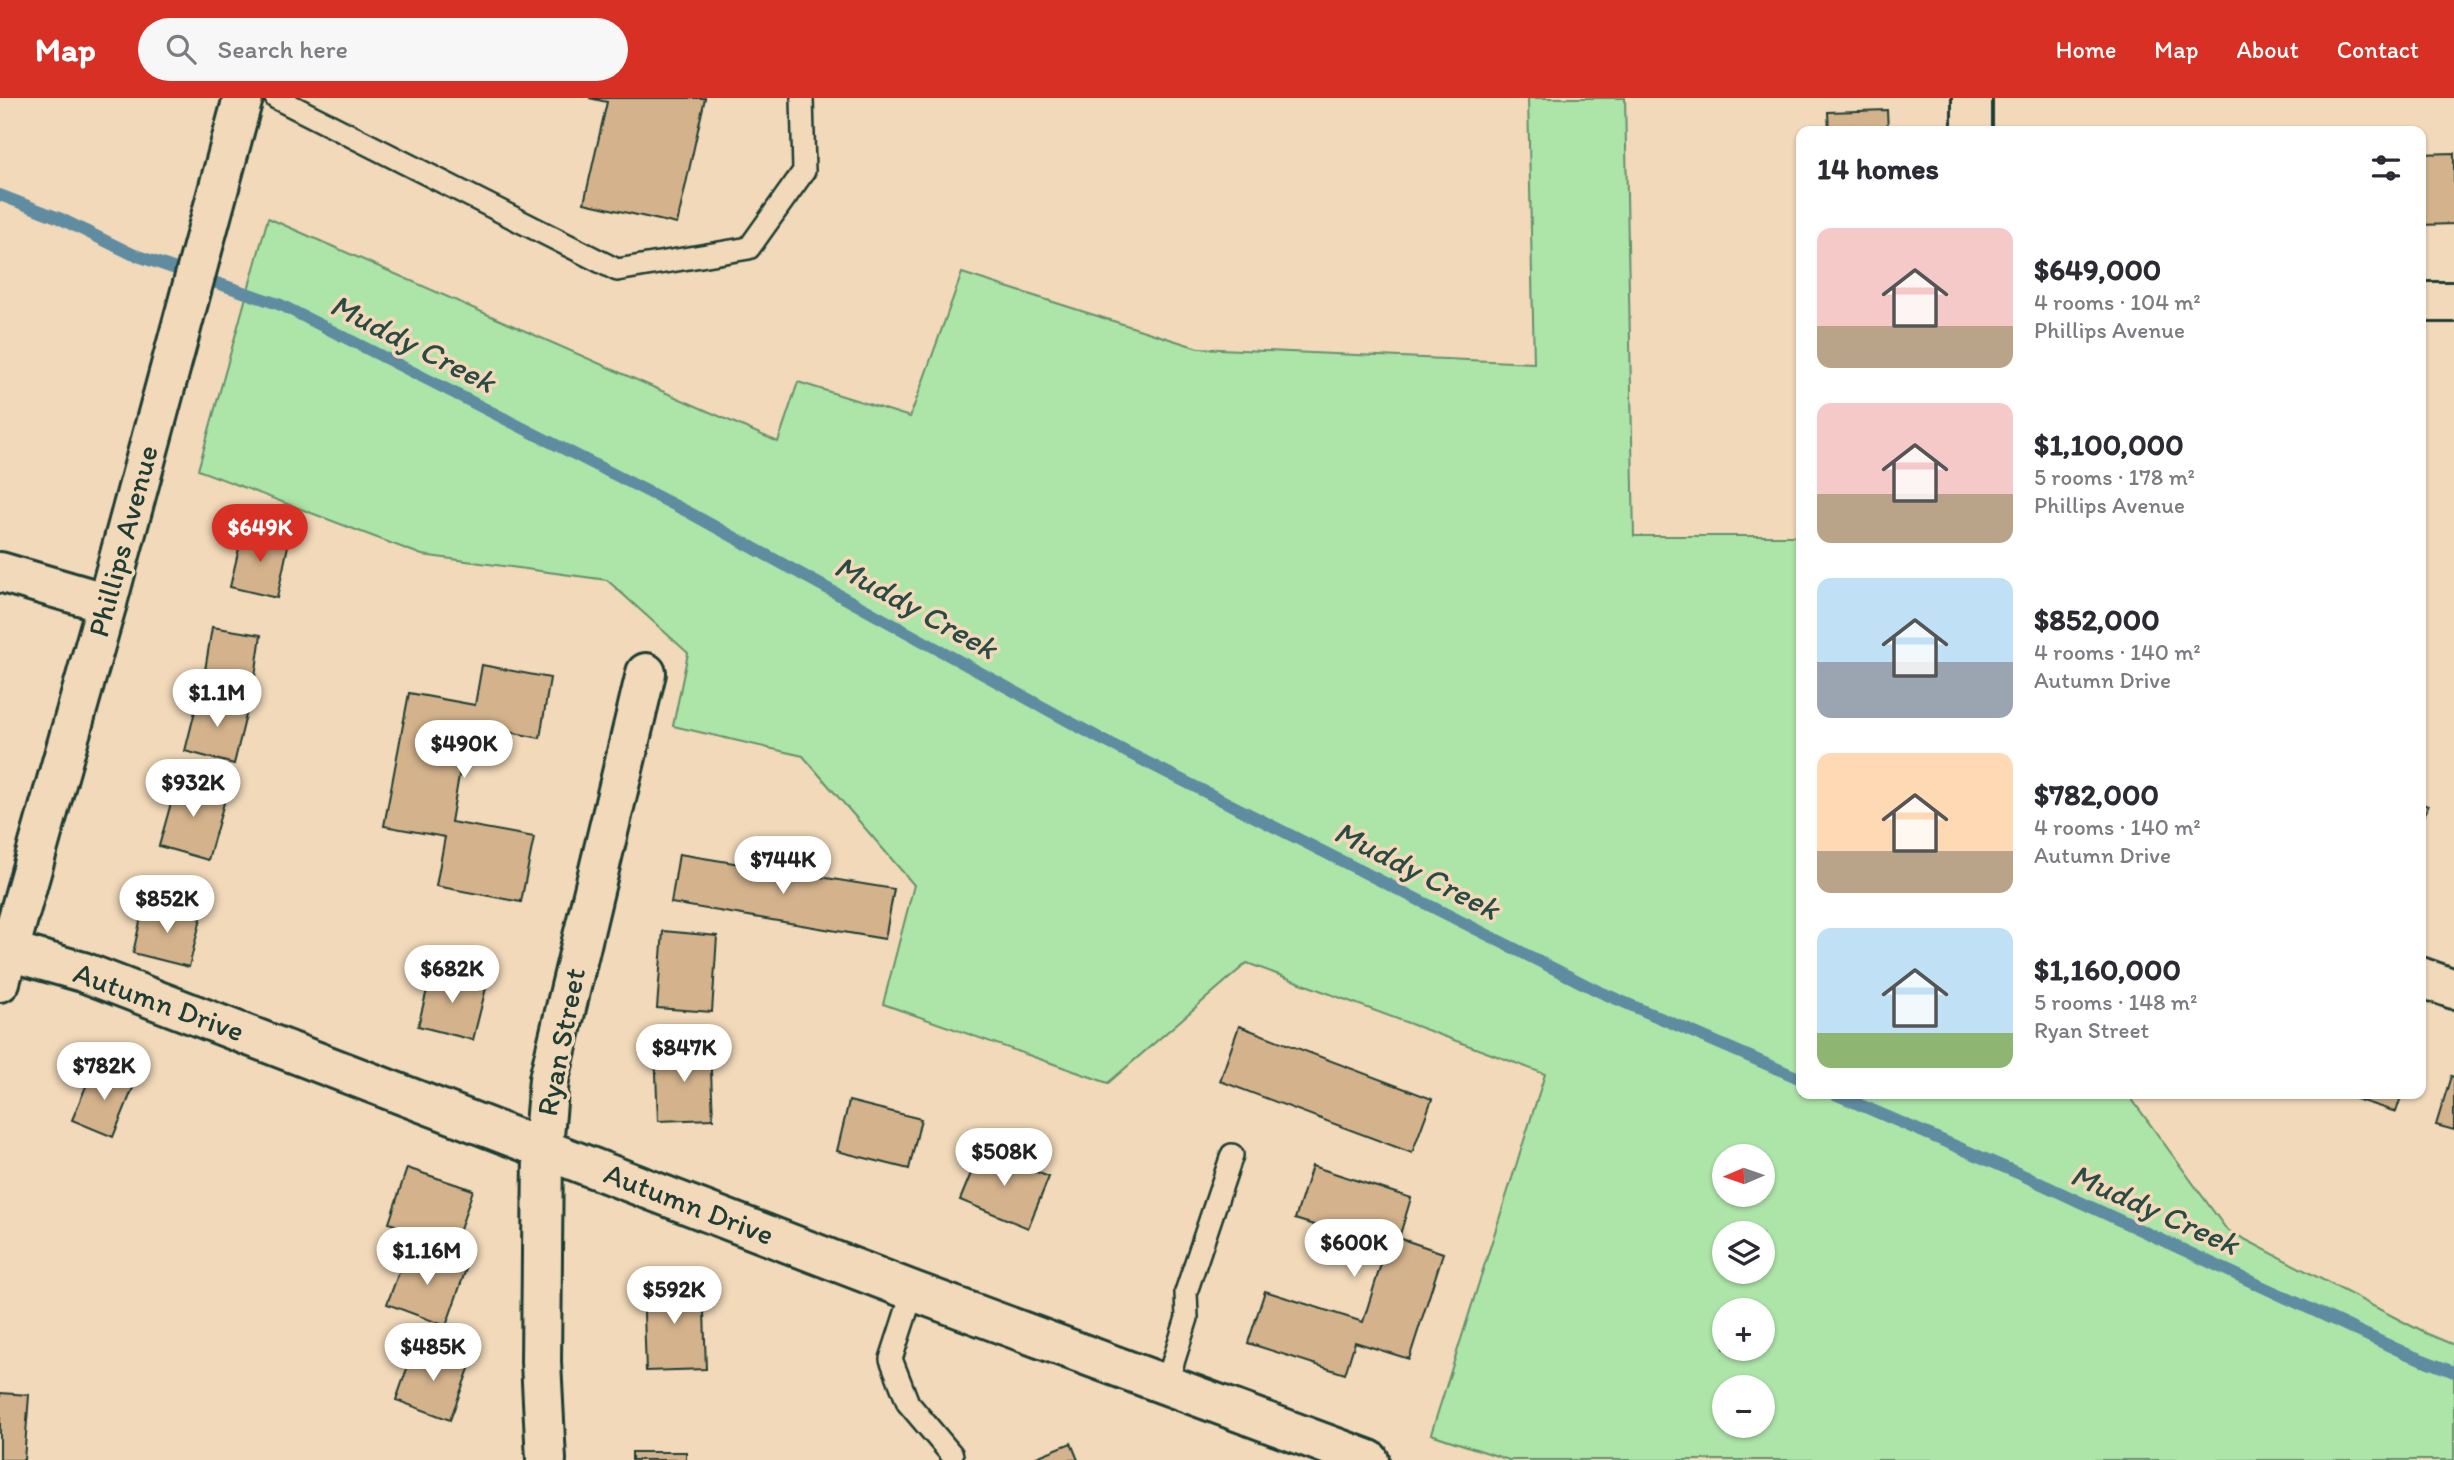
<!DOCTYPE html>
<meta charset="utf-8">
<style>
body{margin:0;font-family:Itim,sans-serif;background:#f7f7f7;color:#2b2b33;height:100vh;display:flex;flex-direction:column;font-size:26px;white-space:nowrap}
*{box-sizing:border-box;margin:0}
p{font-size:23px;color:#7c7c81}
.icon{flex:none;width:38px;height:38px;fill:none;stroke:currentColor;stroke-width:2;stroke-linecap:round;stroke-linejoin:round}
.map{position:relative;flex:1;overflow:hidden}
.details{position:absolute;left:1796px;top:28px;width:630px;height:973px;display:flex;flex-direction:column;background:#fff;border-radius:14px;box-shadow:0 2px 5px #0004}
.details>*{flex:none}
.needle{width:46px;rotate:268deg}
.controls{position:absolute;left:1712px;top:1046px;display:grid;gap:14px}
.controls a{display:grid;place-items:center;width:63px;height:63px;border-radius:50%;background:#fff;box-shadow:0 2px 5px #0004;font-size:35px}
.price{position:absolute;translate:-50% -60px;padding:0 16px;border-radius:24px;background:#fff;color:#222;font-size:23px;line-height:46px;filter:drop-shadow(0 2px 4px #0008)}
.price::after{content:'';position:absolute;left:50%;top:42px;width:21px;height:16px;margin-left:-10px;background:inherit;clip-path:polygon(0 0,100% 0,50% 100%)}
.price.selected{background:#d93025;color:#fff}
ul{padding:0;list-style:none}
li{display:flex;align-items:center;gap:21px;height:175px;padding:0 21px}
li span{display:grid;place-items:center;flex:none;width:196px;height:140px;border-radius:14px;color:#555}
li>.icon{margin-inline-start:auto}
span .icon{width:84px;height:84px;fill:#fffc;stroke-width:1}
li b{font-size:30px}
h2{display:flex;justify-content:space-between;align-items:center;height:84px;padding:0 21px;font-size:30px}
header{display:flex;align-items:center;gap:42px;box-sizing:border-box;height:98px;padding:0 35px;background:#d93025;color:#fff}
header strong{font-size:33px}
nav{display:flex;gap:38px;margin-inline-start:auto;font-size:24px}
.search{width:490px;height:63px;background:#f7f7f7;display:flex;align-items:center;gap:18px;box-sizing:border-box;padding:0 24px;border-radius:38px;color:#7c7c81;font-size:26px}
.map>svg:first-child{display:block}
</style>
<header>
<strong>Map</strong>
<div class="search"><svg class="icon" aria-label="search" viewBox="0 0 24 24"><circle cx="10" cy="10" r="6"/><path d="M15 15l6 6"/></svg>Search here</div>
<nav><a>Home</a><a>Map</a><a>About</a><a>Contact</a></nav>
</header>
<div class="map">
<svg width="2454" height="1362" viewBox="0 0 2454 1362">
<rect width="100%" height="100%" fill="#f1d9b9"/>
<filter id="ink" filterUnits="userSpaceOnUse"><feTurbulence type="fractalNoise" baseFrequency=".0143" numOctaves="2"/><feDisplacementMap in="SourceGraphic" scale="14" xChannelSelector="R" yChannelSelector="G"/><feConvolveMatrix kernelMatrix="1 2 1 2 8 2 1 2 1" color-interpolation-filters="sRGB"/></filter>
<g filter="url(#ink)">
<path fill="#ade4a8" stroke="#66906e" stroke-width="2" fill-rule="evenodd" d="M 1528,0 L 1625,0 L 1634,438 L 1801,438 L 1801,996 L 2128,996 L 2227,1132 L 2423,1234 L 2454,1247 L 2454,1362 L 1509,1362 L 1431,1336 L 1545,976 L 1247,865 L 1108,985 L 883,906 L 914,787 L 803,658 L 673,628 L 688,555 L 607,482 L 422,457 L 198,372 L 268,120 L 778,344 L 798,284 L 910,319 L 962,175 L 1198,250 L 1534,265 ZM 1724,1059 L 1762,1059 L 1762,1097 L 1724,1097 ZM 1724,1136 L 1762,1136 L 1762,1174 L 1724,1174 ZM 1724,1213 L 1762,1213 L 1762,1251 L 1724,1251 ZM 1724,1290 L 1762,1290 L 1762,1328 L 1724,1328 Z"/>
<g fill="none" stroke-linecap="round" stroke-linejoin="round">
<g stroke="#618ca1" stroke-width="12">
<polyline points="0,97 59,120 132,156 281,207 690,415 1101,641 1598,893 1801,981"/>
<polyline points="1835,996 2020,1076 2405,1255 2454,1274"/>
</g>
</g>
<g fill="#d4b38c" stroke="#1f3d34" stroke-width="2">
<polygon points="589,0 705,0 677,126 584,105 607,4"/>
<polygon points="1887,12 1888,33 1829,33 1828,14"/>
<polygon points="2454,55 2454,126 2420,127 2420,56"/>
<polygon points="243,433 289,443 277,500 230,489"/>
<polygon points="212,529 261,537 253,593 203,585"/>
<polygon points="482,567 550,580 540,640 468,626 451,724 534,739 521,804 436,788 445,739 384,728 409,595 475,607"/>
<polygon points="199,597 248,609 234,666 185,653"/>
<polygon points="178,680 227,694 208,762 159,748"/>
<polygon points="2420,705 2428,708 2420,726"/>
<polygon points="679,756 894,791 885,841 671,805"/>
<polygon points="144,806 201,820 189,869 133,855"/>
<polygon points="663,833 717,838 712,914 657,910"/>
<polygon points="432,872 487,886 473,942 418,928"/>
<polygon points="1239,928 1432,1001 1412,1055 1220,983"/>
<polygon points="710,950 713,1021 658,1023 655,952"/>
<polygon points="94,969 135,985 113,1039 72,1022"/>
<polygon points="2451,978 2454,979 2454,1032 2436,1027"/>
<polygon points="2340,996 2402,996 2396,1014"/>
<polygon points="849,1003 921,1021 909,1071 837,1053"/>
<polygon points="981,1051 1049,1079 1028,1130 960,1102"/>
<polygon points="1312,1068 1411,1100 1399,1140 1443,1155 1409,1261 1355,1244 1345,1276 1248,1245 1265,1193 1363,1224 1386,1150 1295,1121"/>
<polygon points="407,1070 473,1092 455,1147 389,1125"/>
<polygon points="408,1150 466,1171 446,1228 387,1206"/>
<polygon points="703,1184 706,1271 646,1273 643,1186"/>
<polygon points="415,1248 470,1268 450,1322 396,1302"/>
<polygon points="0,1295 29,1297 24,1362 0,1362"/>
<polygon points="1071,1345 1078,1362 1029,1362"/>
<rect x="632" y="1354" width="54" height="8"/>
</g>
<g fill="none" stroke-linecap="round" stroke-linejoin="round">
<defs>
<g id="service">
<polyline points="276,0 617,172 749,150 804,73 802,0"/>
<polyline points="913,1193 891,1261 908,1305 952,1357"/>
<polyline points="1166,1287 1187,1220 1186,1194 1232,1057"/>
</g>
<g id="minor">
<polyline points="1972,0 1972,33"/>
<polyline points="2420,204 2454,204"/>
<polyline points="0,474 107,505"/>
<polyline points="9,853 83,874 913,1193 1369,1362"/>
<polyline points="2420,879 2454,891"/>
<polyline points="546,1362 541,1264 543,1050 549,981 646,575"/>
</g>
<polyline id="tertiary" points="0,884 107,505 243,0"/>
</defs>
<use href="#service" stroke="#1f3d34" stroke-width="26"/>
<use href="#minor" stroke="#1f3d34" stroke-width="44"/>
<use href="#tertiary" stroke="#1f3d34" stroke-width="44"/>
<use href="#service" stroke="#f1d9b9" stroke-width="21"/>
<use href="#minor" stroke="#f1d9b9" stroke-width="38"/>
<use href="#tertiary" stroke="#f1d9b9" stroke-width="38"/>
</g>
</g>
<g text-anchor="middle" stroke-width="7" stroke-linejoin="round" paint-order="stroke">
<g font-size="30" fill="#1f3d34" stroke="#f1d9b9">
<text transform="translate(123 443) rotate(-75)" y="10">Phillips Avenue</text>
<text transform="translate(159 904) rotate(20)" y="10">Autumn Drive</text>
<text transform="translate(561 944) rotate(-79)" y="10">Ryan Street</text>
<text transform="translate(689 1106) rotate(21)" y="10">Autumn Drive</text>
</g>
<g font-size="32" font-style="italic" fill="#2a4a46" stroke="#f1d9b9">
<text transform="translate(413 245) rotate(27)" y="11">Muddy Creek</text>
<text transform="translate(916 509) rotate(29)" y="11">Muddy Creek</text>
<text transform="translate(1417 772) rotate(27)" y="11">Muddy Creek</text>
<text transform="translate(2155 1111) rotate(24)" y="11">Muddy Creek</text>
</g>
</g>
</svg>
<div class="controls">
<a><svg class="needle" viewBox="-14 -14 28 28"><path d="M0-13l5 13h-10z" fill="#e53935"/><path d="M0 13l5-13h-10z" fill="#7c7c81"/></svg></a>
<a><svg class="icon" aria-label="layers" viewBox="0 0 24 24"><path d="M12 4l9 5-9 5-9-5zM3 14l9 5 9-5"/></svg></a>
<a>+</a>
<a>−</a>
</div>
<b class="price selected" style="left:260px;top:466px">$649K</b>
<b class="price" style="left:217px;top:631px">$1.1M</b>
<b class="price" style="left:464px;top:682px">$490K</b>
<b class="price" style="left:193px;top:721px">$932K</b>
<b class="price" style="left:783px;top:798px">$744K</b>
<b class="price" style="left:167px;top:837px">$852K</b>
<b class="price" style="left:452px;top:907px">$682K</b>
<b class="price" style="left:684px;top:986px">$847K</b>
<b class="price" style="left:104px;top:1004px">$782K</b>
<b class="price" style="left:1004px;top:1090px">$508K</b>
<b class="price" style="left:1354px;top:1181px">$600K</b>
<b class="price" style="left:427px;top:1189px">$1.16M</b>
<b class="price" style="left:674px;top:1228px">$592K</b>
<b class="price" style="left:433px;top:1285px">$485K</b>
<section class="details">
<h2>14 homes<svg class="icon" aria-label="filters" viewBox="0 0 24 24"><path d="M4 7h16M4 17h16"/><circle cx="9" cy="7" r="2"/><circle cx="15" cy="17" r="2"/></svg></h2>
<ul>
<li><span style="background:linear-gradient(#f6c9c9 70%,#b9a48a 0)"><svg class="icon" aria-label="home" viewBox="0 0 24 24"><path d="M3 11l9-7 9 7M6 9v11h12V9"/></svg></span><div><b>$649,000</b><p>4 rooms · 104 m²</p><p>Phillips Avenue</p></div></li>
<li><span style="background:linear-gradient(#f6c9c9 65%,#b9a48a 0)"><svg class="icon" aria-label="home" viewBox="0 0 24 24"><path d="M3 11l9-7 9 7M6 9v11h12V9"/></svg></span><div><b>$1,100,000</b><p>5 rooms · 178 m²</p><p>Phillips Avenue</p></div></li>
<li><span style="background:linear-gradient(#bfe0f5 60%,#9aa5b1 0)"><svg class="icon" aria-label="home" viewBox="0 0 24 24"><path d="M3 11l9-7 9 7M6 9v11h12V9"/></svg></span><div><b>$852,000</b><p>4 rooms · 140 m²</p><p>Autumn Drive</p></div></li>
<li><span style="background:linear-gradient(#ffd9b3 70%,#b9a48a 0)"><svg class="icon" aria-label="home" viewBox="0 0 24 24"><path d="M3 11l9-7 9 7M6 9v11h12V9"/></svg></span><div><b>$782,000</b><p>4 rooms · 140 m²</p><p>Autumn Drive</p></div></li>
<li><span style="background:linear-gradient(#bfe0f5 75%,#8fb573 0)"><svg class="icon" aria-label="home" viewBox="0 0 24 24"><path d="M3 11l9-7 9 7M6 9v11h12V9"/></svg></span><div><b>$1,160,000</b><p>5 rooms · 148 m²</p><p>Ryan Street</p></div></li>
</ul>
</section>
</div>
